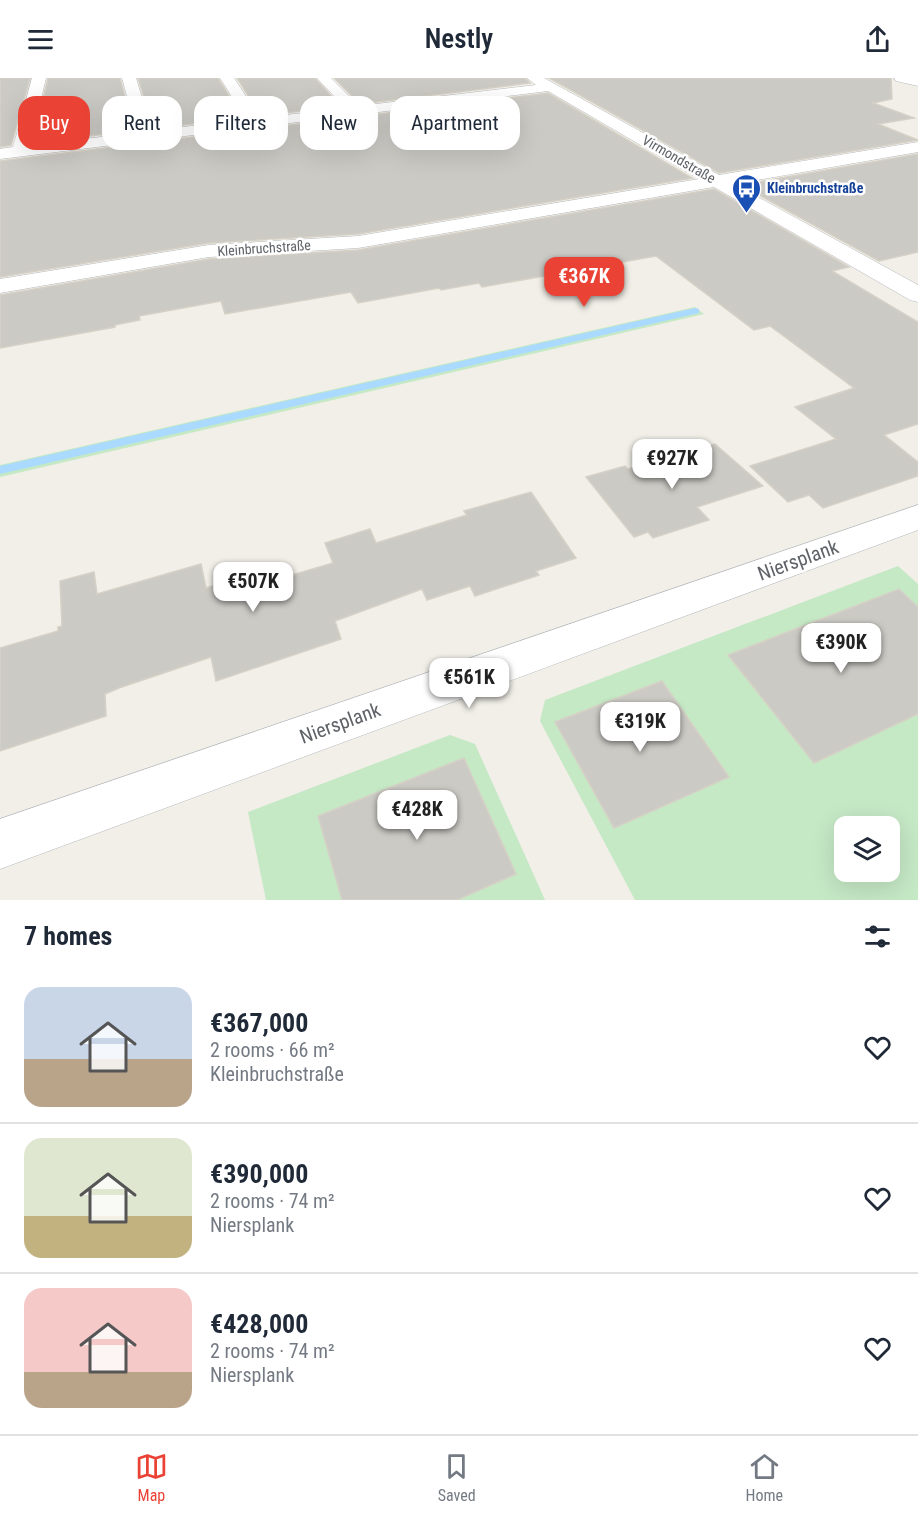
<!DOCTYPE html>
<meta charset="utf-8">
<style>
body{margin:0;font-family:"Roboto Condensed",sans-serif;background:#f6f6f7;color:#1f2937;height:100vh;display:flex;flex-direction:column;font-size:22px;white-space:nowrap}
*{box-sizing:border-box;margin:0}
p{font-size:20px;color:#747a83}
.icon{flex:none;width:33px;height:33px;fill:none;stroke:currentColor;stroke-width:2;stroke-linecap:round;stroke-linejoin:round}
.map{position:relative;height:822px;overflow:hidden}
.drawer{display:flex;flex-direction:column;background:#fff;flex:1}
.drawer>*{flex:none}
.banner{position:absolute;left:18px;top:18px;width:600px;height:54px;display:flex;gap:12px}
.fabs{position:absolute;left:834px;top:738px;display:grid;gap:12px}
.fabs a{display:grid;place-items:center;width:66px;height:66px;border-radius:12px;background:#fff;box-shadow:0 6px 24px #0002;font-size:30px}
.price{position:absolute;translate:-50% -51px;padding:0 14px;border-radius:12px;background:#fff;color:#222;font-size:20px;line-height:39px;filter:drop-shadow(0 2px 3px #0008)}
.price::after{content:'';position:absolute;left:50%;top:36px;width:18px;height:14px;margin-left:-9px;background:inherit;clip-path:polygon(0 0,100% 0,50% 100%)}
.price.active{background:#ea4335;color:#fff}
ul{padding:0;list-style:none}
li{display:flex;align-items:center;gap:18px;height:150px;padding:0 24px}
li+li{border-top:2px solid #e0e1e3}
li span{display:grid;place-items:center;flex:none;width:168px;height:120px;border-radius:18px;color:#555}
li>.icon{margin-inline-start:auto}
span .icon{width:72px;height:72px;fill:#fffc;stroke-width:1}
li b{font-size:26px}
h2{display:flex;justify-content:space-between;align-items:center;height:72px;padding:0 24px;font-size:26px}
.tag{padding:0 21px;border-radius:18px;background:#fff;box-shadow:0 6px 24px #0002;font-size:21px;line-height:54px}
.tag.active{background:#ea4335;color:#fff}
header{display:flex;justify-content:space-between;align-items:center;height:78px;padding:0 24px;background:#fff;font-size:27px;font-weight:600}
.dock{display:flex;justify-content:space-around;align-items:center;height:84px;border-top:2px solid #e0e1e3;background:#fff;font-size:16px;color:#747a83}
.dock a{display:grid;justify-items:center;gap:3px}
.dock .active{color:#ea4335}
.map>svg:first-child{display:block}
</style>
<header><svg class="icon" aria-label="menu" viewBox="0 0 24 24"><path d="M4 6h16M4 12h16M4 18h16"/></svg>Nestly<svg class="icon" aria-label="share" viewBox="0 0 24 24"><path d="M12 15V3M7 8l5-5 5 5M5 13v7h14v-7"/></svg></header>
<div class="map">
<svg width="918" height="822" viewBox="0 0 918 822">
<rect width="100%" height="100%" fill="#f1efe8"/>
<g fill="#c5e8c5" fill-rule="evenodd">
<polygon points="695,229 704,236 0,399 0,387"/>
<path d="M 898,488 L 918,506 L 918,822 L 635,822 L 540,643 L 545,622 ZM 844,748 L 890,748 L 890,794 L 844,794 Z"/>
<polygon points="450,657 475,666 545,822 266,822 248,734"/>
</g>
<g fill="none" stroke-linecap="round" stroke-linejoin="round">
<polygon fill="#aadaff" fill-rule="evenodd" points="695,230 699,231 699,235 0,396 0,388"/>
</g>
<g fill="#cccac5" stroke="#d6d1c6" stroke-width="1.5">
<polygon points="0,0 30,0 11,67 0,69"/>
<polygon points="48,0 120,0 134,53 33,64"/>
<polygon points="138,0 218,0 242,39 154,51"/>
<polygon points="237,0 315,0 340,28 261,38"/>
<polygon points="334,0 525,0 530,5 360,26"/>
<polygon points="549,0 891,0 892,21 873,25 914,40 878,46 918,62 719,95"/>
<polygon points="548,15 692,100 358,156 209,165 0,199 0,83"/>
<polygon points="918,76 918,174 879,183 741,107"/>
<polygon points="714,111 849,189 832,193 918,244 918,346 884,357 918,384 918,398 823,430 809,417 788,424 750,388 836,361 795,329 854,310 770,248 754,252 656,178 482,209 479,205 441,212 439,210 358,225 351,214 225,236 221,223 139,238 140,242 115,247 115,249 0,270 0,217 209,181 358,172"/>
<polygon points="715,366 763,408 697,429 709,442 653,460 648,454 634,459 586,399 625,388 628,391"/>
<polygon points="531,414 576,480 536,493 539,497 475,518 470,508 427,522 422,511 335,543 341,561 216,603 211,579 119,610 105,616 106,638 0,673 0,570 58,553 58,549 62,548 60,503 94,494 97,516 201,486 206,510 243,499 245,511 333,485 325,465 370,451 376,465 467,437 464,433"/>
<polygon points="899,511 918,529 918,636 814,685 728,577"/>
<polygon points="662,603 729,699 614,750 555,644"/>
<polygon points="464,680 516,796 457,822 342,822 318,738"/>
</g>
<g fill="none" stroke-linecap="round" stroke-linejoin="round">
<defs>
<g id="street">
<polygon points="32,0 46,0 30,67 137,55 122,0 136,0 152,53 246,41 220,0 234,0 260,40 345,30 317,0 331,0 359,28 536,7 527,0 544,0 719,97 918,64 918,74 734,106 918,207 918,224 910,222 714,109 358,170 209,179 0,215 0,201 209,167 358,158 699,101 548,13 0,81 0,71 13,69"/>
<polygon points="894,0 918,0 918,8 896,3"/>
<polygon points="918,427 918,452 0,791 0,741"/>
</g>
</defs>
<use href="#street" stroke="#b5b8bc" stroke-width="1"/>
<use href="#street" fill="#fff" fill-rule="evenodd"/>
</g>
<defs>
<symbol id="bus-pin" viewBox="-11 -11 22 30"><path d="M0 17L-7.5 6A9.5 9.5 0 1 1 7.5 6Z" fill="#1a4fb4" stroke="#fff"/><path d="M-5-6H5V4H4V6H2V4H-2V6H-4V4H-5ZM-3.5-4V0h7V-4ZM-3.5 1.2v1.5H-2V1.2ZM2 1.2v1.5H3.5V1.2Z" fill="#fff"/></symbol>
</defs>
<g fill-rule="evenodd">
<use href="#bus-pin" x="730" y="94" width="33" height="45"/>
</g>
<g text-anchor="middle" stroke-width="5" stroke-linejoin="round" paint-order="stroke">
<g font-size="14" fill="#5f6368" stroke="#fff">
<text transform="translate(679 81) rotate(30)" y="5">Virmondstraße</text>
<text transform="translate(264 170) rotate(-4)" y="5">Kleinbruchstraße</text>
</g>
<g font-size="14" font-weight="bold" fill="#164399" stroke="#fff" text-anchor="start">
<text x="767" y="115">Kleinbruchstraße</text>
</g>
<g font-size="20" fill="#5f6368" stroke="#fff">
<text transform="translate(798 482) rotate(-20)" y="7">Niersplank</text>
<text transform="translate(340 645) rotate(-20)" y="7">Niersplank</text>
</g>
</g>
</svg>
<div class="fabs">
<a><svg class="icon" aria-label="layers" viewBox="0 0 24 24"><path d="M12 4l9 5-9 5-9-5zM3 14l9 5 9-5"/></svg></a>
</div>
<b class="price active" style="left:584px;top:230px">€367K</b>
<b class="price" style="left:672px;top:412px">€927K</b>
<b class="price" style="left:253px;top:535px">€507K</b>
<b class="price" style="left:841px;top:596px">€390K</b>
<b class="price" style="left:469px;top:631px">€561K</b>
<b class="price" style="left:640px;top:675px">€319K</b>
<b class="price" style="left:417px;top:763px">€428K</b>
<div class="banner">
<a class="tag active">Buy</a>
<a class="tag">Rent</a>
<a class="tag">Filters</a>
<a class="tag">New</a>
<a class="tag">Apartment</a>
</div>
</div>
<section class="drawer">
<h2>7 homes<svg class="icon" aria-label="filters" viewBox="0 0 24 24"><path d="M4 7h16M4 17h16"/><circle cx="9" cy="7" r="2"/><circle cx="15" cy="17" r="2"/></svg></h2>
<ul>
<li><span style="background:linear-gradient(#c9d6e8 60%,#b9a48a 0)"><svg class="icon" aria-label="home" viewBox="0 0 24 24"><path d="M3 11l9-7 9 7M6 9v11h12V9"/></svg></span><div><b>€367,000</b><p>2 rooms · 66 m²</p><p>Kleinbruchstraße</p></div><svg class="icon" aria-label="heart" viewBox="0 0 24 24"><path d="M12 20l-8-8c-3-5 5-10 8-4 3-6 11-1 8 4z"/></svg></li>
<li><span style="background:linear-gradient(#dfe7d0 65%,#c2b280 0)"><svg class="icon" aria-label="home" viewBox="0 0 24 24"><path d="M3 11l9-7 9 7M6 9v11h12V9"/></svg></span><div><b>€390,000</b><p>2 rooms · 74 m²</p><p>Niersplank</p></div><svg class="icon" aria-label="heart" viewBox="0 0 24 24"><path d="M12 20l-8-8c-3-5 5-10 8-4 3-6 11-1 8 4z"/></svg></li>
<li><span style="background:linear-gradient(#f6c9c9 70%,#b9a48a 0)"><svg class="icon" aria-label="home" viewBox="0 0 24 24"><path d="M3 11l9-7 9 7M6 9v11h12V9"/></svg></span><div><b>€428,000</b><p>2 rooms · 74 m²</p><p>Niersplank</p></div><svg class="icon" aria-label="heart" viewBox="0 0 24 24"><path d="M12 20l-8-8c-3-5 5-10 8-4 3-6 11-1 8 4z"/></svg></li>
</ul>
</section>
<nav class="dock">
<a class="active"><svg class="icon" aria-label="map" viewBox="0 0 24 24"><path d="M3 6l6-2 6 2 6-2v14l-6 2-6-2-6 2zM9 4v14M15 6v14"/></svg>Map</a>
<a><svg class="icon" aria-label="saved" viewBox="0 0 24 24"><path d="M7 4h10v16l-5-4-5 4z"/></svg>Saved</a>
<a><svg class="icon" aria-label="home" viewBox="0 0 24 24"><path d="M3 11l9-7 9 7M6 9v11h12V9"/></svg>Home</a>
</nav>
